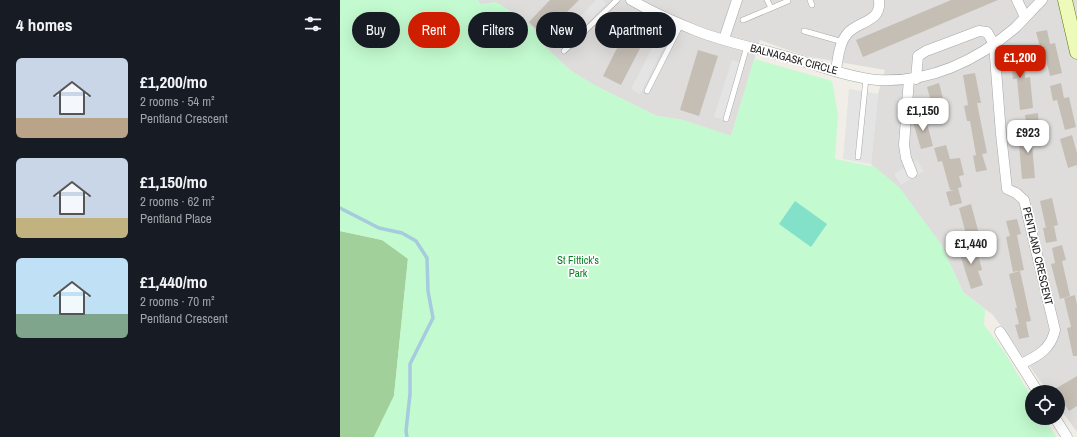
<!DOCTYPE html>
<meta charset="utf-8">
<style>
body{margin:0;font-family:"Archivo Narrow",sans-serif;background:#20242c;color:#f1f3f6;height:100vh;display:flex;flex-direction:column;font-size:15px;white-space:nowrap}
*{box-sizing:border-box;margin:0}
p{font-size:13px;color:#9ea1a6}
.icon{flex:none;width:22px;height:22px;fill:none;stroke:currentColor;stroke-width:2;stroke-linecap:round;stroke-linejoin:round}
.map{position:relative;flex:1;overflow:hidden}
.side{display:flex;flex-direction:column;background:#171b24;width:340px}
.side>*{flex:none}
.banner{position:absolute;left:12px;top:12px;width:380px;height:36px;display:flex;gap:8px}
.buttons{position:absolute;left:685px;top:385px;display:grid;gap:8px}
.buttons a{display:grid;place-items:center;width:40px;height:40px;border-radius:50%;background:#171b24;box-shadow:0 4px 16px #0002;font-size:20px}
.price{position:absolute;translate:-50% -34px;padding:0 9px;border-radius:8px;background:#fff;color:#222;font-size:13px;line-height:26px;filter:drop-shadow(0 1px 2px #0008)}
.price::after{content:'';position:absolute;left:50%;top:24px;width:12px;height:9px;margin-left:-6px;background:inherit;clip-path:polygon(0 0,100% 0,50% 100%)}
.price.current{background:#cf1d00;color:#fff}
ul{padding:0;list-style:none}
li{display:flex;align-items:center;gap:12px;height:100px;padding:0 16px}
li span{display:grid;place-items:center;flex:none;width:112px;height:80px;border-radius:6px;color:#555}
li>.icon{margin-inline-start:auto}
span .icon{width:48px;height:48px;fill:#fffc;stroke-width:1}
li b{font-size:17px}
h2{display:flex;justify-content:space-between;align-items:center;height:48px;padding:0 16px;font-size:17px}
.pill{padding:0 14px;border-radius:18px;background:#171b24;box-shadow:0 4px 16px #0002;font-size:14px;line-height:36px}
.pill.current{background:#cf1d00;color:#fff}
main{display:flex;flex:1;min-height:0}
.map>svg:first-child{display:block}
</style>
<main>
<section class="side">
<h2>4 homes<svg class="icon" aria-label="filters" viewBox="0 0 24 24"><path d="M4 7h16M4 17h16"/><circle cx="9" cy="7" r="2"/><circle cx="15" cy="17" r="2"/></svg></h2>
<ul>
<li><span style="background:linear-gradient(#c9d6e8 75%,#b9a48a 0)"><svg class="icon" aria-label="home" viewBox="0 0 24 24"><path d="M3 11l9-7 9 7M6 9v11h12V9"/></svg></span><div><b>£1,200/mo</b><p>2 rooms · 54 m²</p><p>Pentland Crescent</p></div></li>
<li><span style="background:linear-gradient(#c9d6e8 75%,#c2b280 0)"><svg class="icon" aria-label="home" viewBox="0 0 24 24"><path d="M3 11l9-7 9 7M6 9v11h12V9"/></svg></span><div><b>£1,150/mo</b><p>2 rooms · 62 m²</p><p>Pentland Place</p></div></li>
<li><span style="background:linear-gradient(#bfe0f5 70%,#7fa58c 0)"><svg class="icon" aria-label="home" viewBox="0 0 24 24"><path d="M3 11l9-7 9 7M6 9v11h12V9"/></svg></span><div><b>£1,440/mo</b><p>2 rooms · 70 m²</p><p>Pentland Crescent</p></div></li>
</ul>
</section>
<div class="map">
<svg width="737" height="437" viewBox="0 0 737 437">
<rect width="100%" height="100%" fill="#f0eee6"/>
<polygon fill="#dedddc" points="138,0 737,0 737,432 718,406 718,392 708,392 653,315 623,292 601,244 531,164 538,94 545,70 465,56 420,40 391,136 343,120 317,116 256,86 231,71 202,44 200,37 186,23 170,11 140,4"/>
<polygon fill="#a2d09a" points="0,231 42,240 68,258 54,396 34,437 0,437"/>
<path fill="#c3facf" d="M 0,0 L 138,0 L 140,4 L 156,2 C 171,11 198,26 202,44 L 231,71 L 256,86 L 317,116 L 343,120 L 391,136 L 414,59 L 492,81 L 498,115 L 495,159 L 535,167 L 559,187 L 601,244 L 623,292 L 645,309 L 644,325 L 663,350 L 692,398 L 692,418 L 704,418 L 716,437 L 34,437 L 54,396 L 68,259 L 42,240 L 0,231 Z"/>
<polygon fill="#83e0c9" points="455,201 487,224 471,247 439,224"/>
<g fill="#e4e4e4">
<polygon points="256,0 263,0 266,4 224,48 217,41"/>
<polygon points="318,36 327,40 300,94 291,89"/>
<polygon points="392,60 401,63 384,120 374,117"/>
<polygon points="509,89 538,94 531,164 503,159"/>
<polygon points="577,160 584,171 561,185 554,174"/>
</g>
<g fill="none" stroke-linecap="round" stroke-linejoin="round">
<polyline stroke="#a6cade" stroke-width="3.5" points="0,208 39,228 62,233 76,241 87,258 88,291 93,318 70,364 70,394 66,431 67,437"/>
</g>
<g fill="#c5beb5">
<polygon points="210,0 239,0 203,36 189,22"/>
<polygon points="611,0 658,0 523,57 516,40"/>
<polygon points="291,20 310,29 281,85 263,76"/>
<polygon points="707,30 710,44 715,43 722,73 710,76 703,46 700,47 696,32"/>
<polygon points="678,49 679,63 684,62 685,78 690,77 693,108 680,110 677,79 683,78 673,79 671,64 666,64 665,50"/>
<polygon points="358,50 378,56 359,116 340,110"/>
<polygon points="635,73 641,103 637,103 647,153 642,154 647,170 636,172 633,156 636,155 630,121 627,121 624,106 628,105 623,75"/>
<polygon points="599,83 608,117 596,120 587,87"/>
<polygon points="721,83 724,98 720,99 729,97 736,127 725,130 717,100 713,101 710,86"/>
<polygon points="698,113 699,129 687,130 685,115"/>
<polygon points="585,116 593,146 581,149 572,119"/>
<polygon points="695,129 696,144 688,145 692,144 695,178 682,179 679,145 684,145 683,130"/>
<polygon points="732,135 737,153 737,165 728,168 720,139"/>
<polygon points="606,145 610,159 620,158 624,175 619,176 622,187 618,188 622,203 610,206 606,192 614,190 610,190 602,161 598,162 594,148"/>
<polygon points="712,198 718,225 706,228 700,201"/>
<polygon points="631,204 639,234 627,238 619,208"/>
<polygon points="677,219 681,234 677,235 684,270 673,272 666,237 670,236 666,221"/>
<polygon points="714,226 717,241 706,243 703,228"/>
<polygon points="629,242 633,256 638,254 642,270 638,271 643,285 631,289 617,245"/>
<polygon points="722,245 726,260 722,261 730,296 720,299 711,264 715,263 712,248"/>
<polygon points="680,271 691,321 686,322 689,337 679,339 675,325 679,324 675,308 677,308 669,274"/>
<polygon points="735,295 737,305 737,356 733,356 727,328 731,327 724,298"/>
<polygon points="737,376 737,406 729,411 715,389"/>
</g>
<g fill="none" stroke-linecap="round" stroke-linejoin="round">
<defs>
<g id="lane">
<polyline points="427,0 431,8"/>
<polyline points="470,0 472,5"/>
<polyline points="403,20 448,1"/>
<polyline points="464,31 503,42"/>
<polyline points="224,51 277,0"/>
<polyline points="307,91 341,24"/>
<polyline points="386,119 407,46"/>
<polyline points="518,157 526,78"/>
</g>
<g id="street">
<path d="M 291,0 C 312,12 334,22 357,31 C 385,42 415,48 444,56 C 472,63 509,78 537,80 C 589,83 636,61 675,28 C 684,19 693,9 702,0"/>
<polyline points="677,0 685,17"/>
<polyline points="384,39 397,0"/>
<path d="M 496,70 C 498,58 499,44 507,34 C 517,21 542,23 539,0"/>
<polyline points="569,79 564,145 566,158 572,173"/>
<path d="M 576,79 L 578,56 L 586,51 L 639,31 L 647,32 L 654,44 L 661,134 L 667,189 L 676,193 L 684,200 L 715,330 C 711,349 698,356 681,364"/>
<polyline points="660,332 698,392"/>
<polyline points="715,418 727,437"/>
</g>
<polyline id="secondary" points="725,0 737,52"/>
</defs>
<use href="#lane" stroke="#a7a7a7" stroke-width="6"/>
<use href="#street" stroke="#a7a7a7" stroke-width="11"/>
<use href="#secondary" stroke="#5c7a03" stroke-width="15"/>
<use href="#lane" stroke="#fff" stroke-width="5"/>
<use href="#street" stroke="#fff" stroke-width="10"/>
<use href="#secondary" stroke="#eefaba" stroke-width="14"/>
</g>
<g text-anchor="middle" stroke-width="3.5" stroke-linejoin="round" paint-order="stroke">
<g font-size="11" fill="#202020" stroke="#fff">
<text transform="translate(454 59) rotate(15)" y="4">BALNAGASK CIRCLE</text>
<text transform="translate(698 256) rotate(77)" y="4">PENTLAND CRESCENT</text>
</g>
<g font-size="11" fill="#0a8125" stroke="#fff">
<text x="238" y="264">St Fittick's<tspan x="238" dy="13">Park</tspan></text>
</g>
</g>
</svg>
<div class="buttons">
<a><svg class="icon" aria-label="locate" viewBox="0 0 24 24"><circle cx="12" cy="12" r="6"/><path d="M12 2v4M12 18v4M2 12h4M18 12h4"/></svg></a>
</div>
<b class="price current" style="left:680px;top:79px">£1,200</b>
<b class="price" style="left:583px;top:132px">£1,150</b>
<b class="price" style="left:688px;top:154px">£923</b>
<b class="price" style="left:631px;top:265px">£1,440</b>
<div class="banner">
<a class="pill">Buy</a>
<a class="pill current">Rent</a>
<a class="pill">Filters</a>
<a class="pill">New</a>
<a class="pill">Apartment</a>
</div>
</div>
</main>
